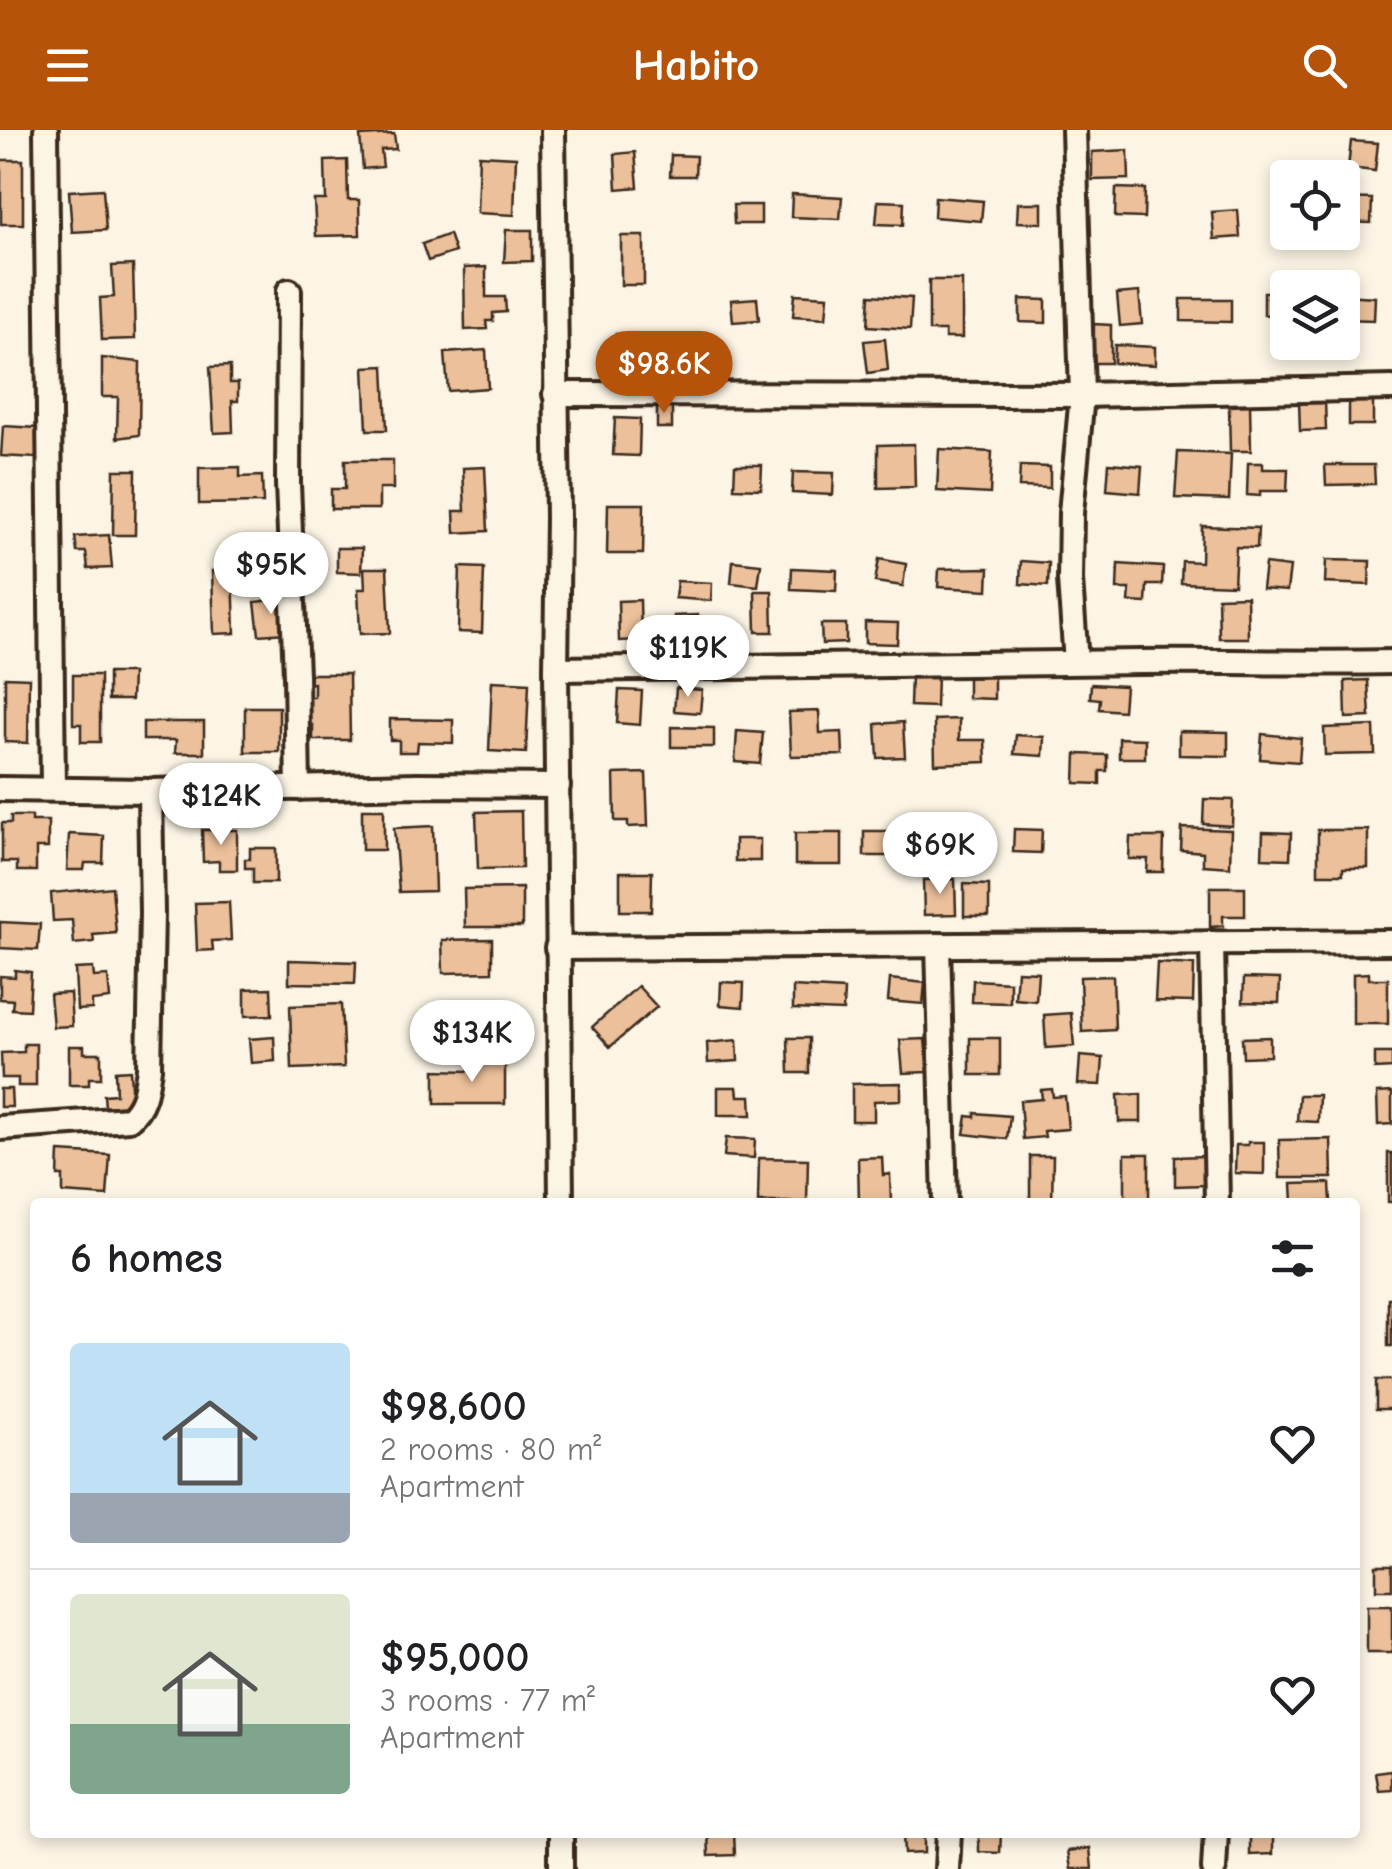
<!DOCTYPE html>
<meta charset="utf-8">
<style>
body{margin:0;font-family:"Comic Neue",sans-serif;background:#f6f6f6;color:#202124;height:100vh;display:flex;flex-direction:column;font-size:38px;white-space:nowrap}
*{box-sizing:border-box;margin:0}
p{font-size:32px;color:#757577}
.icon{flex:none;width:55px;height:55px;fill:none;stroke:currentColor;stroke-width:2;stroke-linecap:round;stroke-linejoin:round}
.map{position:relative;flex:1;overflow:hidden}
.side{position:absolute;left:30px;top:1068px;width:1330px;height:640px;display:flex;flex-direction:column;background:#fff;border-radius:10px;box-shadow:0 5px 15px #0003}
.side>*{flex:none}
.tools{position:absolute;left:1270px;top:30px;display:grid;gap:20px}
.tools a{display:grid;place-items:center;width:90px;height:90px;border-radius:10px;background:#fff;box-shadow:0 5px 15px #0003;font-size:50px}
.price{position:absolute;translate:-50% -85px;padding:0 22px;border-radius:35px;background:#fff;color:#222;font-size:32px;line-height:65px;filter:drop-shadow(0 2px 5px #0008)}
.price::after{content:'';position:absolute;left:50%;top:60px;width:30px;height:22px;margin-left:-15px;background:inherit;clip-path:polygon(0 0,100% 0,50% 100%)}
.price.selected{background:#b45309;color:#fff}
ul{padding:0;list-style:none}
li{display:flex;align-items:center;gap:30px;height:250px;padding:0 40px}
li+li{border-top:2px solid #e0e0e0}
li span{display:grid;place-items:center;flex:none;width:280px;height:200px;border-radius:10px;color:#555}
li>.icon{margin-inline-start:auto}
span .icon{width:120px;height:120px;fill:#fffc;stroke-width:1}
li b{font-size:42px}
h2{display:flex;justify-content:space-between;align-items:center;height:120px;padding:0 40px;font-size:42px}
header{display:flex;justify-content:space-between;align-items:center;height:130px;padding:0 40px;background:#b45309;color:#fff;font-size:45px;font-weight:800}
.map>svg:first-child{display:block}
</style>
<header><svg class="icon" aria-label="menu" viewBox="0 0 24 24"><path d="M4 6h16M4 12h16M4 18h16"/></svg>Habito<svg class="icon" aria-label="search" viewBox="0 0 24 24"><circle cx="10" cy="10" r="6"/><path d="M15 15l6 6"/></svg></header>
<div class="map">
<svg width="1392" height="1739" viewBox="0 0 1392 1739">
<rect width="100%" height="100%" fill="#fcf5e5"/>
<filter id="ink" filterUnits="userSpaceOnUse"><feTurbulence type="fractalNoise" baseFrequency=".01" numOctaves="2"/><feDisplacementMap in="SourceGraphic" scale="20" xChannelSelector="R" yChannelSelector="G"/><feConvolveMatrix kernelMatrix="1 2 1 2 8 2 1 2 1" color-interpolation-filters="sRGB"/></filter>
<g filter="url(#ink)">
<g fill="#ebc09b" stroke="#3b2a1e" stroke-width="2.5">
<polygon points="394,4 396,19 381,20 383,37 363,39 360,6"/>
<polygon points="1351,11 1378,13 1375,41 1348,38"/>
<polygon points="1128,20 1129,49 1092,50 1092,22"/>
<polygon points="635,22 638,57 617,59 615,24"/>
<polygon points="479,25 516,27 514,85 477,83"/>
<polygon points="671,25 696,26 695,46 670,46"/>
<rect x="1" y="30" width="22" height="64"/>
<polygon points="347,30 348,70 359,70 360,105 316,106 314,70 326,70 325,31"/>
<polygon points="1116,58 1145,59 1144,88 1115,87"/>
<polygon points="103,59 106,100 72,102 69,61"/>
<polygon points="792,64 842,67 840,89 791,87"/>
<polygon points="935,67 983,71 981,91 934,87"/>
<polygon points="1342,68 1372,69 1371,93 1342,92"/>
<polygon points="878,71 904,72 903,95 876,94"/>
<polygon points="1018,73 1042,73 1042,93 1017,92"/>
<polygon points="733,75 761,75 761,94 734,94"/>
<polygon points="1238,80 1240,107 1214,109 1212,82"/>
<polygon points="506,100 532,100 532,131 504,132"/>
<polygon points="449,104 455,122 428,131 422,114"/>
<rect x="621" y="106" width="23" height="49"/>
<polygon points="133,135 135,209 102,210 100,168 114,167 112,136"/>
<polygon points="486,137 486,167 505,167 506,182 493,183 493,191 486,191 487,199 465,200 464,138"/>
<polygon points="929,150 962,150 962,208 945,208 945,201 929,201"/>
<polygon points="1139,162 1142,194 1120,196 1117,164"/>
<polygon points="1264,162 1288,162 1288,184 1264,185"/>
<polygon points="795,164 828,166 826,188 793,186"/>
<polygon points="870,165 912,168 910,199 868,196"/>
<polygon points="1342,165 1375,167 1374,190 1342,189"/>
<polygon points="757,168 759,190 733,192 731,170"/>
<polygon points="1020,169 1046,170 1046,193 1020,192"/>
<polygon points="1181,169 1231,169 1231,192 1181,191"/>
<polygon points="1094,194 1111,195 1111,233 1093,233"/>
<rect x="616" y="204" width="20" height="38"/>
<polygon points="885,209 888,240 868,243 864,211"/>
<polygon points="673,213 696,213 696,240 672,240"/>
<polygon points="1115,215 1155,217 1155,235 1114,233"/>
<polygon points="486,220 488,258 448,261 445,223"/>
<polygon points="102,228 140,232 139,305 117,308 118,267 102,267"/>
<polygon points="230,236 230,253 238,253 238,271 232,271 233,302 214,303 210,237"/>
<polygon points="384,236 387,300 367,300 364,237"/>
<polygon points="1325,270 1326,300 1300,301 1299,271"/>
<polygon points="1373,270 1373,295 1349,295 1349,271"/>
<rect x="657" y="275" width="15" height="23"/>
<polygon points="1250,275 1251,321 1230,321 1229,276"/>
<polygon points="615,288 640,289 639,326 613,325"/>
<polygon points="3,296 38,298 36,328 1,326"/>
<polygon points="914,314 915,357 878,358 878,315"/>
<polygon points="939,319 992,322 990,364 937,361"/>
<polygon points="1178,322 1231,324 1229,370 1175,368"/>
<polygon points="345,330 393,330 393,359 379,359 379,379 331,379 331,359 345,359"/>
<polygon points="1109,333 1142,336 1140,363 1107,360"/>
<polygon points="1248,333 1263,333 1263,339 1288,339 1287,361 1260,361 1260,366 1247,365"/>
<polygon points="735,335 762,335 761,359 734,358"/>
<polygon points="1325,335 1374,335 1375,354 1326,355"/>
<polygon points="1020,336 1050,337 1050,358 1019,357"/>
<polygon points="240,337 240,347 262,346 263,373 199,374 199,338"/>
<polygon points="485,337 488,401 455,403 454,381 465,381 463,338"/>
<polygon points="114,340 136,340 135,405 113,405"/>
<polygon points="793,342 834,343 833,365 792,363"/>
<polygon points="608,374 644,374 643,424 607,424"/>
<polygon points="1202,396 1258,398 1257,418 1236,417 1234,455 1181,453 1182,431 1201,432"/>
<polygon points="109,405 112,438 88,439 86,422 77,422 75,407"/>
<polygon points="337,418 362,418 361,443 337,442"/>
<polygon points="879,429 906,434 903,456 875,452"/>
<polygon points="1326,430 1370,431 1369,455 1325,453"/>
<polygon points="733,431 761,434 758,456 731,453"/>
<polygon points="1021,431 1049,433 1048,456 1020,454"/>
<polygon points="1118,434 1163,437 1162,455 1147,455 1146,473 1129,472 1130,459 1117,459"/>
<polygon points="1265,434 1290,437 1287,461 1262,459"/>
<polygon points="460,437 484,438 482,503 458,502"/>
<polygon points="364,438 387,438 390,503 360,504 358,459 365,459"/>
<polygon points="792,438 837,440 836,461 791,459"/>
<polygon points="989,438 988,460 938,457 939,439"/>
<polygon points="233,440 235,503 214,504 212,441"/>
<polygon points="677,451 712,453 711,471 675,468"/>
<polygon points="755,461 772,461 773,502 756,502"/>
<polygon points="1247,466 1248,508 1219,508 1218,467"/>
<polygon points="282,469 286,503 259,505 255,472"/>
<polygon points="640,470 641,510 619,511 618,471"/>
<polygon points="698,485 698,507 674,508 674,486"/>
<polygon points="865,492 898,493 897,514 865,513"/>
<polygon points="821,494 846,494 846,513 822,514"/>
<polygon points="968,541 994,541 994,569 968,568"/>
<polygon points="108,543 132,543 131,570 108,570"/>
<polygon points="308,544 349,544 350,610 313,610 313,595 308,595 308,567 314,567 314,553 308,554"/>
<polygon points="73,545 100,545 100,612 81,612 81,594 73,594"/>
<polygon points="911,545 937,545 936,577 910,576"/>
<polygon points="5,547 29,548 28,613 5,612"/>
<polygon points="1368,550 1370,587 1346,588 1345,551"/>
<polygon points="492,551 529,553 526,623 489,621"/>
<polygon points="1091,554 1125,556 1123,581 1099,579 1100,569 1090,568"/>
<polygon points="676,558 702,560 700,583 674,581"/>
<polygon points="619,560 642,561 640,595 617,593"/>
<rect x="245" y="577" width="34" height="45"/>
<polygon points="819,581 820,603 842,602 843,625 791,626 789,582"/>
<polygon points="390,589 453,590 453,613 418,612 417,622 399,622 399,610 390,610"/>
<polygon points="959,589 959,610 985,610 986,632 935,634 934,590"/>
<polygon points="143,592 204,592 204,623 175,623 176,610 143,610"/>
<polygon points="903,592 905,627 878,628 876,594"/>
<polygon points="1374,596 1375,624 1325,625 1324,598"/>
<polygon points="671,597 714,598 714,617 671,617"/>
<polygon points="737,601 763,603 760,634 735,632"/>
<polygon points="1179,601 1228,602 1228,626 1179,625"/>
<polygon points="1262,604 1301,608 1299,632 1260,629"/>
<polygon points="1016,605 1044,607 1043,626 1014,624"/>
<polygon points="1119,608 1145,609 1145,628 1119,628"/>
<polygon points="1076,624 1107,625 1107,641 1100,641 1100,654 1075,653"/>
<polygon points="646,643 648,696 628,697 628,691 615,691 614,644"/>
<polygon points="1204,669 1233,670 1232,696 1203,694"/>
<rect x="362" y="679" width="22" height="41"/>
<polygon points="521,681 522,738 478,739 476,682"/>
<polygon points="11,686 32,686 32,691 48,691 48,718 36,718 36,741 17,741 17,732 2,732 2,693 11,693"/>
<polygon points="433,696 435,761 399,762 394,698"/>
<polygon points="1182,698 1231,700 1230,737 1203,735 1203,722 1181,720"/>
<polygon points="1014,699 1042,700 1041,723 1013,722"/>
<polygon points="202,700 237,700 237,740 219,740 219,731 203,732"/>
<polygon points="1318,700 1368,700 1368,738 1343,738 1343,744 1318,744"/>
<rect x="864" y="701" width="40" height="25"/>
<polygon points="1263,702 1291,703 1290,729 1262,728"/>
<rect x="795" y="703" width="47" height="32"/>
<polygon points="69,704 104,706 103,733 85,733 84,740 67,740"/>
<polygon points="985,705 985,727 963,728 963,741 949,741 948,727 936,727 936,707"/>
<polygon points="1130,707 1164,707 1163,742 1147,742 1148,729 1129,729"/>
<rect x="735" y="709" width="25" height="22"/>
<polygon points="250,718 276,718 276,753 253,753 253,738 245,738 245,729 250,729"/>
<polygon points="620,742 652,742 651,781 620,781"/>
<polygon points="955,749 956,784 924,785 923,750"/>
<polygon points="964,754 989,755 989,786 964,786"/>
<polygon points="112,757 116,803 93,805 94,812 74,814 72,790 53,791 51,763"/>
<polygon points="1210,757 1245,757 1245,786 1223,786 1223,796 1210,797"/>
<polygon points="522,758 522,797 465,797 464,759"/>
<polygon points="229,772 231,810 212,811 213,820 197,821 195,773"/>
<polygon points="0,792 40,794 38,820 0,818"/>
<polygon points="492,809 492,842 443,843 442,810"/>
<polygon points="289,830 356,832 355,854 289,853"/>
<polygon points="1157,833 1194,835 1193,872 1155,871"/>
<polygon points="93,838 94,847 108,846 110,869 92,871 92,879 77,880 75,839"/>
<polygon points="15,840 31,842 29,880 12,879 13,870 0,869 0,846 15,847"/>
<polygon points="1017,841 1038,842 1036,871 1015,869"/>
<polygon points="1369,843 1369,849 1388,849 1388,894 1353,894 1353,844"/>
<polygon points="1113,846 1115,900 1082,902 1080,847"/>
<polygon points="1244,848 1280,849 1279,873 1243,872"/>
<polygon points="890,849 925,853 923,874 888,871"/>
<polygon points="973,850 1010,852 1010,873 972,872"/>
<polygon points="721,852 744,853 743,877 720,875"/>
<polygon points="638,856 657,877 610,917 592,897"/>
<polygon points="793,857 844,860 843,881 793,879"/>
<polygon points="271,858 272,885 245,886 245,859"/>
<polygon points="70,863 72,896 53,897 50,864"/>
<polygon points="341,874 344,937 292,939 290,876"/>
<polygon points="1071,883 1074,916 1046,918 1044,885"/>
<polygon points="274,907 275,931 251,933 249,909"/>
<polygon points="1270,907 1270,926 1243,927 1242,908"/>
<polygon points="788,908 809,908 809,943 789,943"/>
<rect x="970" y="908" width="30" height="37"/>
<polygon points="925,909 928,942 903,943 900,910"/>
<polygon points="737,910 738,931 708,933 707,913"/>
<polygon points="24,914 36,914 36,956 18,956 18,948 2,948 1,923 24,922"/>
<polygon points="69,916 84,916 84,923 101,923 101,948 89,948 89,955 69,955"/>
<polygon points="1375,923 1392,923 1392,938 1375,939"/>
<polygon points="1080,926 1103,928 1101,955 1078,954"/>
<polygon points="469,931 505,931 505,974 435,974 435,940 469,941"/>
<polygon points="130,940 132,975 105,977 104,965 116,964 115,941"/>
<polygon points="901,953 901,970 874,971 874,991 852,991 852,954"/>
<polygon points="718,957 737,957 738,966 751,966 752,985 718,985"/>
<polygon points="0,959 11,959 12,977 0,977"/>
<polygon points="1052,959 1053,967 1065,966 1068,999 1044,1001 1045,1007 1023,1009 1020,971 1042,969 1041,960"/>
<polygon points="1392,962 1392,994 1378,995 1377,963"/>
<polygon points="1141,964 1141,992 1119,992 1118,965"/>
<polygon points="1299,965 1319,965 1318,992 1297,991"/>
<polygon points="975,983 1010,986 1007,1009 964,1004 967,986 975,987"/>
<polygon points="726,1008 755,1009 754,1028 724,1026"/>
<polygon points="1331,1009 1332,1048 1280,1048 1279,1010"/>
<polygon points="1248,1012 1264,1012 1264,1044 1235,1043 1236,1015 1248,1015"/>
<polygon points="59,1022 110,1025 107,1066 63,1063 63,1046 58,1046"/>
<rect x="1388" y="1023" width="4" height="49"/>
<rect x="1125" y="1024" width="24" height="48"/>
<polygon points="1030,1026 1053,1026 1052,1072 1030,1072"/>
<polygon points="1205,1026 1205,1055 1175,1056 1175,1027"/>
<polygon points="882,1027 883,1045 890,1044 891,1072 859,1072 858,1028"/>
<polygon points="759,1028 808,1029 807,1072 758,1072"/>
<polygon points="1330,1053 1331,1072 1293,1072 1292,1054"/>
<rect x="1388" y="1168" width="4" height="48"/>
<rect x="1376" y="1250" width="16" height="29"/>
<rect x="1376" y="1435" width="16" height="25"/>
<rect x="1367" y="1476" width="25" height="47"/>
<polygon points="1392,1641 1392,1660 1379,1661 1376,1643"/>
<polygon points="708,1703 734,1703 735,1725 709,1726"/>
<polygon points="1250,1703 1273,1703 1273,1724 1250,1725"/>
<polygon points="903,1704 924,1704 924,1723 904,1724"/>
<polygon points="979,1704 1001,1704 1000,1723 979,1722"/>
<polygon points="1090,1718 1092,1739 1071,1739 1068,1721"/>
</g>
<g fill="none" stroke-linecap="round" stroke-linejoin="round">
<defs>
<g id="minor">
<polyline points="46,0 53,659"/>
<polyline points="553,0 558,388 556,539 561,1072"/>
<polyline points="1074,0 1082,265 1071,383 1070,450 1076,532"/>
<polyline points="289,161 288,354 296,545 298,658"/>
<polyline points="555,264 1082,265 1392,258"/>
<path d="M 556,539 C 751,535 946,533 1141,532 C 1225,531 1308,534 1392,532"/>
<polyline points="0,659 150,661 417,655 558,656"/>
<polyline points="1212,813 1217,1072"/>
<polyline points="938,815 945,1072"/>
<polyline points="557,818 1392,812"/>
<path d="M 0,998 L 129,989 C 145,975 146,959 149,938 L 152,783 L 150,661"/>
<polyline points="561,1739 561,1702"/>
<polyline points="947,1739 949,1702"/>
<polyline points="1214,1739 1216,1702"/>
</g>
</defs>
<use href="#minor" stroke="#3b2a1e" stroke-width="30"/>
<use href="#minor" stroke="#fcf5e5" stroke-width="22"/>
</g>
</g>
</svg>
<div class="tools">
<a><svg class="icon" aria-label="locate" viewBox="0 0 24 24"><circle cx="12" cy="12" r="6"/><path d="M12 2v4M12 18v4M2 12h4M18 12h4"/></svg></a>
<a><svg class="icon" aria-label="layers" viewBox="0 0 24 24"><path d="M12 4l9 5-9 5-9-5zM3 14l9 5 9-5"/></svg></a>
</div>
<b class="price selected" style="left:664px;top:286px">$98.6K</b>
<b class="price" style="left:271px;top:487px">$95K</b>
<b class="price" style="left:688px;top:570px">$119K</b>
<b class="price" style="left:221px;top:718px">$124K</b>
<b class="price" style="left:940px;top:767px">$69K</b>
<b class="price" style="left:472px;top:955px">$134K</b>
<section class="side">
<h2>6 homes<svg class="icon" aria-label="filters" viewBox="0 0 24 24"><path d="M4 7h16M4 17h16"/><circle cx="9" cy="7" r="2"/><circle cx="15" cy="17" r="2"/></svg></h2>
<ul>
<li><span style="background:linear-gradient(#bfe0f5 75%,#9aa5b1 0)"><svg class="icon" aria-label="home" viewBox="0 0 24 24"><path d="M3 11l9-7 9 7M6 9v11h12V9"/></svg></span><div><b>$98,600</b><p>2 rooms · 80 m²</p><p>Apartment</p></div><svg class="icon" aria-label="heart" viewBox="0 0 24 24"><path d="M12 20l-8-8c-3-5 5-10 8-4 3-6 11-1 8 4z"/></svg></li>
<li><span style="background:linear-gradient(#dfe7d0 65%,#7fa58c 0)"><svg class="icon" aria-label="home" viewBox="0 0 24 24"><path d="M3 11l9-7 9 7M6 9v11h12V9"/></svg></span><div><b>$95,000</b><p>3 rooms · 77 m²</p><p>Apartment</p></div><svg class="icon" aria-label="heart" viewBox="0 0 24 24"><path d="M12 20l-8-8c-3-5 5-10 8-4 3-6 11-1 8 4z"/></svg></li>
</ul>
</section>
</div>
